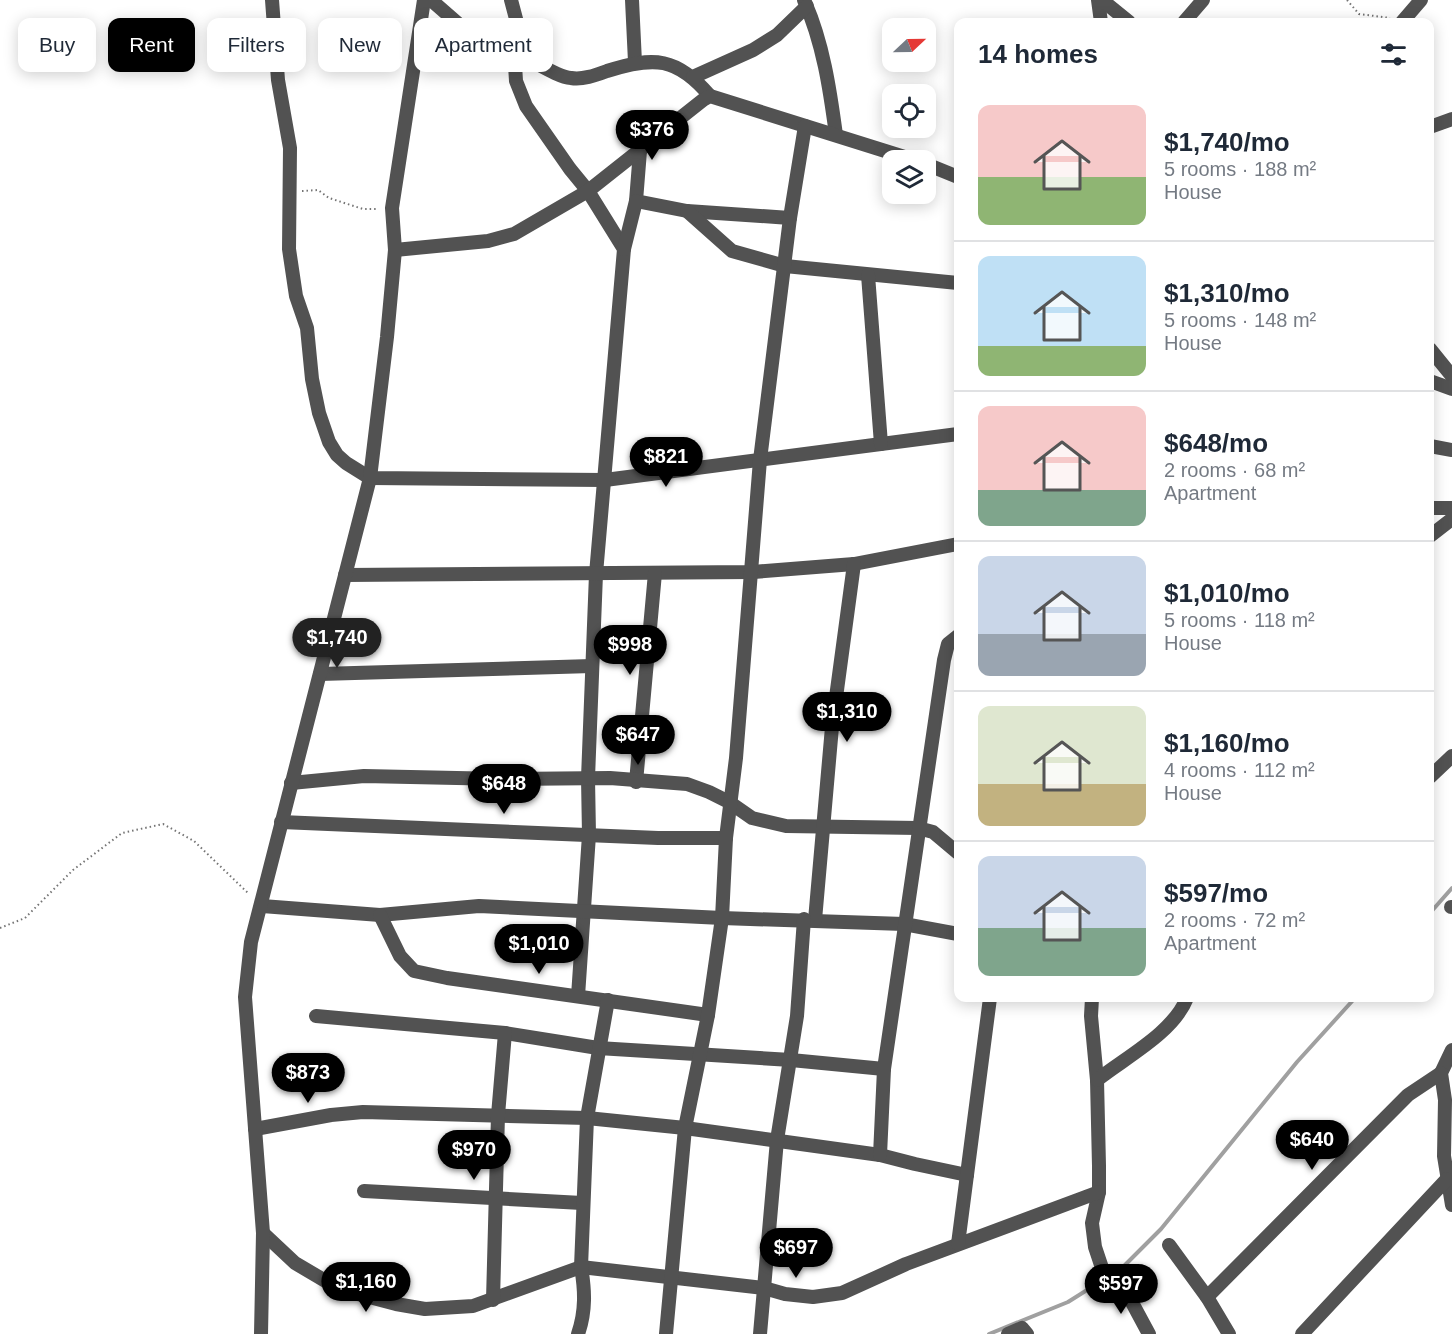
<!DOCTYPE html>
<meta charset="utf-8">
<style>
body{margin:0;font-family:Arial,sans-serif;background:#f6f6f7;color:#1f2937;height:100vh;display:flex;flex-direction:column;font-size:22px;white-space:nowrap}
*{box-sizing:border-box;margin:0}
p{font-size:20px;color:#747a83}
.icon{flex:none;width:33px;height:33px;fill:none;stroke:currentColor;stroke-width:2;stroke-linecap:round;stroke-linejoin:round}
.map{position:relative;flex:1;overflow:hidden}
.sheet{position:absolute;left:954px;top:18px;width:480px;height:984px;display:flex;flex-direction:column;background:#fff;border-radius:12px;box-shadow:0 3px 15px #0003}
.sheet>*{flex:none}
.banner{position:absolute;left:18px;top:18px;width:570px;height:54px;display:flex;gap:12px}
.needle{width:39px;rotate:68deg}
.buttons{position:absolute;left:882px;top:18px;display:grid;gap:12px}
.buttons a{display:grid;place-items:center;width:54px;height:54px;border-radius:12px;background:#fff;box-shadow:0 3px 15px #0003;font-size:30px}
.price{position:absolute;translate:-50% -51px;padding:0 14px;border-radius:21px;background:#000;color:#fff;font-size:20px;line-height:39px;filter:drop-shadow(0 2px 3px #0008)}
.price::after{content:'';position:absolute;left:50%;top:36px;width:18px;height:14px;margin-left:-9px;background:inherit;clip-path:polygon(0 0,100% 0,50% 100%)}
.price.current{background:#222;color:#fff}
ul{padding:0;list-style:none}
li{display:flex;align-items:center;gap:18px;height:150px;padding:0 24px}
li+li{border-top:2px solid #e0e1e3}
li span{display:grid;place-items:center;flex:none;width:168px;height:120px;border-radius:12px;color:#555}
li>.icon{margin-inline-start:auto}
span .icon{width:72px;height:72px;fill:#fffc;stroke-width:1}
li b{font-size:26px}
h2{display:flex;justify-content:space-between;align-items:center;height:72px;padding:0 24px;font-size:26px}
.tag{padding:0 21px;border-radius:12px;background:#fff;box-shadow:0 3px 15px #0003;font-size:21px;line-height:54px}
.tag.current{background:#000;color:#fff}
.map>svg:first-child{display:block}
</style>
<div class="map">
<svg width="1452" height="1334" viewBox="0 0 1452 1334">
<rect width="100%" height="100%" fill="#fff"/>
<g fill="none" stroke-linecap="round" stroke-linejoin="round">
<g stroke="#a0a0a0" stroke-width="4">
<polyline points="1430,913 1452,888"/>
<polyline points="989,1334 1068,1302 1122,1268 1161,1229 1297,1062 1355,998"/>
</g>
<g stroke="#747474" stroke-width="2" stroke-dasharray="1.5 3" stroke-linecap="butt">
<polyline points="1347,0 1359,14 1390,18"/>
<polyline points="302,191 318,190 329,198 363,209 378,209"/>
<polyline points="0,928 25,918 73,870 122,833 163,824 194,841 249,894"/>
</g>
<g stroke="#525252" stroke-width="14">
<polyline points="272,0 278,80 290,148 289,249 296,296 307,328 312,379 319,413 329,442 337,455 346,463 370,478 605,480 958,434"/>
<polyline points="431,0 478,41 515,65"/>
<polyline points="511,0 519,30 526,45 524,57 515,65 516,81 526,106 570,169 588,191 624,249 596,574 588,778 589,835 578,996"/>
<polyline points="632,0 635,62"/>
<path d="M 804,0 C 823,42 830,90 836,135"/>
<polyline points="1098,0 1101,22"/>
<polyline points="1102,0 1129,22"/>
<polyline points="1184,22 1203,0"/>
<polyline points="1402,22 1421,0"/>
<path d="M 524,57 C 537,63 558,77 571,78 C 583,80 596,75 607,71 C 654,56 677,57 710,96"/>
<polyline points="693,77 753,50 777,35 807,6"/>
<polyline points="1430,127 1452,119"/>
<polyline points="640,151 636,201 687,211 790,218"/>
<polyline points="926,164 958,177"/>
<polyline points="687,211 732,251 785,266 958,283"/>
<polyline points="624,249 636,201"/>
<polyline points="395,250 488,241 514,234 588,191 703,100 710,96 914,160"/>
<polyline points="868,275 881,444"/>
<polyline points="1430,349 1452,376"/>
<polyline points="1430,381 1452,389"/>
<polyline points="1430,446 1452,450"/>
<polyline points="1430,508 1452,508"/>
<polyline points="1430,536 1452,519"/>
<polyline points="345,575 753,572 854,564 958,544"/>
<polyline points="320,674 592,666"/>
<polyline points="1430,777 1452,756"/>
<polyline points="636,782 655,573"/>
<polyline points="291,783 364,776 503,779 610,778 687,784 709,792 729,802 752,818 786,826 918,828 933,832 958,853"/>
<polyline points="281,822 658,838 726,838"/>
<polyline points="262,906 380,915 479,906 722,918 904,924 958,934"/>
<polyline points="1451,907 1452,907"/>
<polyline points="380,915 400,956 414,971 447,978 708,1015"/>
<polyline points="815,920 832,727 854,564"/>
<polyline points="1092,998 1091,1016 1097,1080 1099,1166 1099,1192 1092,1223 1095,1247 1102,1268"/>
<polyline points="316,1016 505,1033 598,1048 791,1060 884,1069"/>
<polyline points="1452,1050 1441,1073 1445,1100 1444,1156 1452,1205"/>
<path d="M 1097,1080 C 1126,1057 1173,1033 1187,998"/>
<polyline points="255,1129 331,1115 363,1112 587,1118 685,1128 880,1155 915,1164 967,1175"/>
<polyline points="880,1155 884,1069 944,660 948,644 958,636"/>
<polyline points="364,1191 582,1203"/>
<polyline points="263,1233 295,1263 339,1289 396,1304 425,1309 473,1306 581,1267 764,1288 785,1294 813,1297 842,1293 906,1264 1099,1192"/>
<polyline points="958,1244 990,998"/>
<polyline points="1169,1245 1207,1297 1229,1334"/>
<polyline points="1121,1282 1149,1334"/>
<polyline points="1207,1297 1408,1095 1441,1073"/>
<polyline points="493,1300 498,1115 505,1033"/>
<polyline points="261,1334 263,1233 245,997 251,942 370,478 387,337 395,250 392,208 424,0"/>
<path d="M 578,1334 C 586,1311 585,1290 581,1267 L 587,1118 L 608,1000"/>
<polyline points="666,1334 685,1128 708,1015 722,918 726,838 736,758 760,460 790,218 805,126"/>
<polyline points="760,1334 777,1140 797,1016 804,919"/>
<polyline points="1008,1334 1022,1328 1027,1334"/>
<polyline points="1302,1334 1447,1179"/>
</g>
</g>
</svg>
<div class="buttons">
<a><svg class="needle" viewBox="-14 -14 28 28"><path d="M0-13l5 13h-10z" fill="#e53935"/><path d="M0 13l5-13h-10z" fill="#747a83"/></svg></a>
<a><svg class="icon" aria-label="locate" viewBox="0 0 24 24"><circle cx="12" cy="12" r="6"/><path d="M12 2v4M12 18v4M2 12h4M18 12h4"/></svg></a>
<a><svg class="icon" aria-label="layers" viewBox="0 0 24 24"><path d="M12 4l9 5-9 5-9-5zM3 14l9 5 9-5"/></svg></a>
</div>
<b class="price" style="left:652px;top:161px">$376</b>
<b class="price" style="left:666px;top:488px">$821</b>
<b class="price current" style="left:337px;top:669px">$1,740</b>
<b class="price" style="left:630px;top:676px">$998</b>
<b class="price" style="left:847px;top:743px">$1,310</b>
<b class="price" style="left:638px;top:766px">$647</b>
<b class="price" style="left:504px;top:815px">$648</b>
<b class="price" style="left:539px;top:975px">$1,010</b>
<b class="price" style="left:308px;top:1104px">$873</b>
<b class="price" style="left:1312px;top:1171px">$640</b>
<b class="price" style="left:474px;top:1181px">$970</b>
<b class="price" style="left:796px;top:1279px">$697</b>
<b class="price" style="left:366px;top:1313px">$1,160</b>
<b class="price" style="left:1121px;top:1315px">$597</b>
<div class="banner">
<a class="tag">Buy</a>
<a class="tag current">Rent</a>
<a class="tag">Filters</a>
<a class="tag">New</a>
<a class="tag">Apartment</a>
</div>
<section class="sheet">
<h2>14 homes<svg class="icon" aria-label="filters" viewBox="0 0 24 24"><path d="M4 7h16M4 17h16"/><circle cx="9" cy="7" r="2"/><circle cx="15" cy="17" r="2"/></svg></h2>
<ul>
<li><span style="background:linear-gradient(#f6c9c9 60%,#8fb573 0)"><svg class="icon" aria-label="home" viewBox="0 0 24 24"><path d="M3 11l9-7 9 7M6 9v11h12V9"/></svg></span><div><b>$1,740/mo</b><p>5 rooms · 188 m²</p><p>House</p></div></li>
<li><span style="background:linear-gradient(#bfe0f5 75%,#8fb573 0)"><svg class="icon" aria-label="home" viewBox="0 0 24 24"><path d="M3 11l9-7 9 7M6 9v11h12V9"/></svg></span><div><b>$1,310/mo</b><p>5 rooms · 148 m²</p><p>House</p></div></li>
<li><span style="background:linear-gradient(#f6c9c9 70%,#7fa58c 0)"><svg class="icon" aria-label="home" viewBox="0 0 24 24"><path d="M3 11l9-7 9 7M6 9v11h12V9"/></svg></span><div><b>$648/mo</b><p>2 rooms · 68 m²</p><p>Apartment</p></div></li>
<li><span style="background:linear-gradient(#c9d6e8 65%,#9aa5b1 0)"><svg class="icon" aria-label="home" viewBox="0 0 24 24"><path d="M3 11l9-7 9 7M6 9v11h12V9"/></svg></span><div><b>$1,010/mo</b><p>5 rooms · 118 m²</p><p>House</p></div></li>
<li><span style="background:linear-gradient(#dfe7d0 65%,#c2b280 0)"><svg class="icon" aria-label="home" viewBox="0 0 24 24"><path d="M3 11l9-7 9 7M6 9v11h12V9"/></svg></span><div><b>$1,160/mo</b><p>4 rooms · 112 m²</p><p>House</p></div></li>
<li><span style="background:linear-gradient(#c9d6e8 60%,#7fa58c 0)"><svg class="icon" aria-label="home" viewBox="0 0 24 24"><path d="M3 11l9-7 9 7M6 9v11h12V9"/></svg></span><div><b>$597/mo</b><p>2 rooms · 72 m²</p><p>Apartment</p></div></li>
</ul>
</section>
</div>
